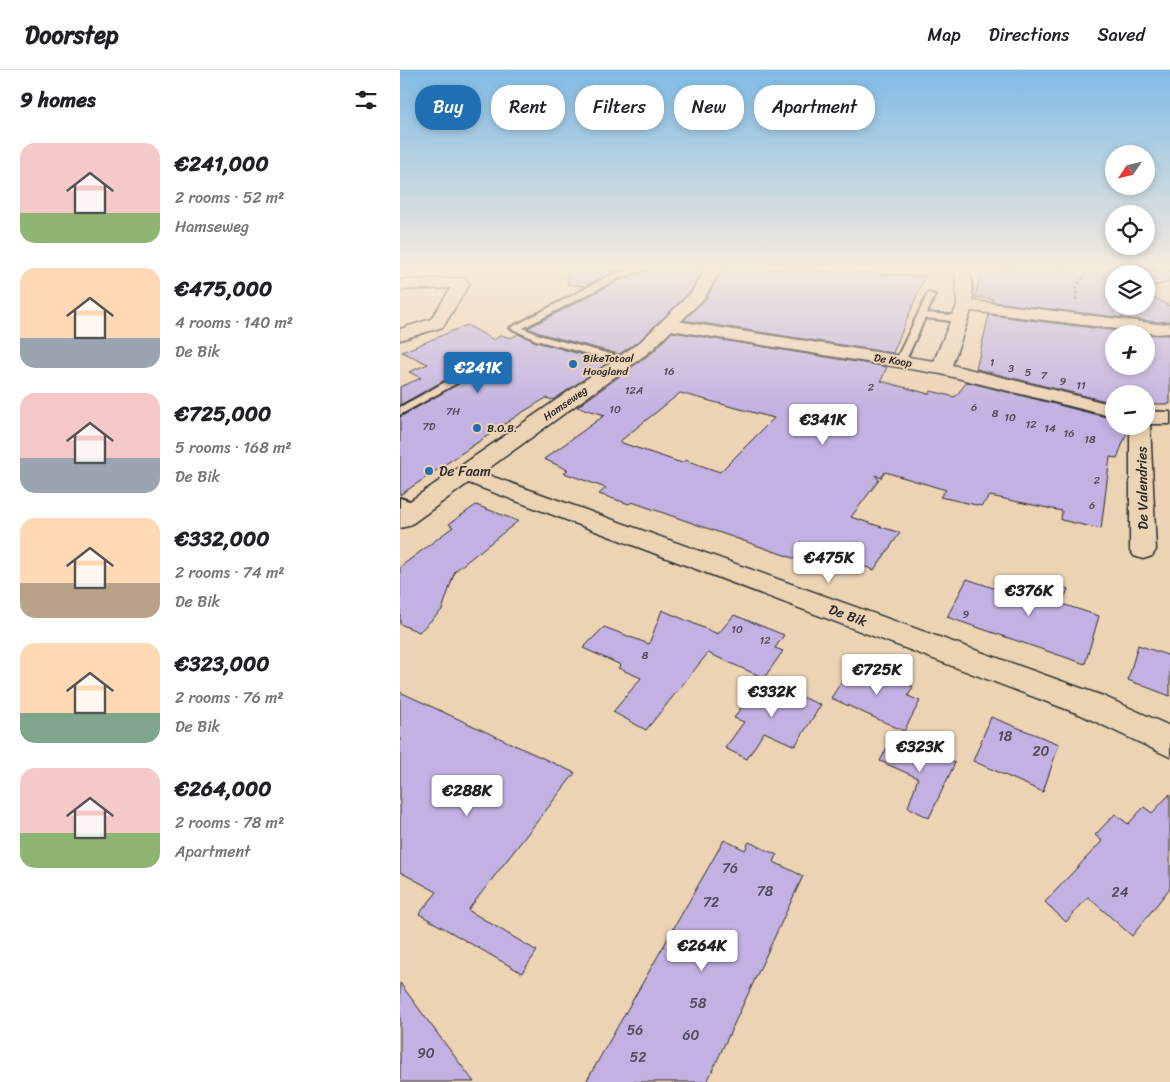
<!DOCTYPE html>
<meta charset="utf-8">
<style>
body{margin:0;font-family:Sriracha,sans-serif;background:#f2f2f2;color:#202124;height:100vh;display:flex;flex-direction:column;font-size:19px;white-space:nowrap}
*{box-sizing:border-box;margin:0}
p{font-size:16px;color:#757577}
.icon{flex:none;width:28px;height:28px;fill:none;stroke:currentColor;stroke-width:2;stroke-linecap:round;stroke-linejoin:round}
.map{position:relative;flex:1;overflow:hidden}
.details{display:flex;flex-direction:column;background:#fff;width:400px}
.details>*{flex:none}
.hud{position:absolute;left:15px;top:15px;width:475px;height:45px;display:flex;gap:10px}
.needle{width:32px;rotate:235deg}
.controls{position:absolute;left:705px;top:75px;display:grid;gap:10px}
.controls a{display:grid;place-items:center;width:50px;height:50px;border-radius:50%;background:#fff;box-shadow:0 2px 8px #0003;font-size:25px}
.price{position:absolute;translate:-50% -42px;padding:0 11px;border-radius:5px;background:#fff;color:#222;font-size:16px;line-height:32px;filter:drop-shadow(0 1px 2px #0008)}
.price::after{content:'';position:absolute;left:50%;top:30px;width:15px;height:11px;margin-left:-8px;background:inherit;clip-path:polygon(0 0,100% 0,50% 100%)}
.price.selected{background:#1f6fb2;color:#fff}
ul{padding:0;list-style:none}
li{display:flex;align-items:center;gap:15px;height:125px;padding:0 20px}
li span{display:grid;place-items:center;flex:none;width:140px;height:100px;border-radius:15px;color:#555}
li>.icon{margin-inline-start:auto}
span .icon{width:60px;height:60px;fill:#fffc;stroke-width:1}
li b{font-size:21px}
h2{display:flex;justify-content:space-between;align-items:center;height:60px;padding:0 20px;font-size:21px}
.pill{padding:0 18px;border-radius:20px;background:#fff;box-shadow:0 2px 8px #0003;font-size:18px;line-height:45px}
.pill.selected{background:#1f6fb2;color:#fff}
header{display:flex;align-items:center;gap:30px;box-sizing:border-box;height:70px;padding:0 25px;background:#fff;border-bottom:1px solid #e0e0e0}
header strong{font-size:24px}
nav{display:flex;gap:28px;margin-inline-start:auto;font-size:18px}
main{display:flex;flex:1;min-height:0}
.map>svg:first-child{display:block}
</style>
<header>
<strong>Doorstep</strong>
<nav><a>Map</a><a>Directions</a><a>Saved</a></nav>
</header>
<main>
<section class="details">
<h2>9 homes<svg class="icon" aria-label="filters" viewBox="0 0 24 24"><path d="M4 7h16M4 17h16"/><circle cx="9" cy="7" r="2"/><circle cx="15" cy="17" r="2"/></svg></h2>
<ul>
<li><span style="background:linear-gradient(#f6c9c9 70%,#8fb573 0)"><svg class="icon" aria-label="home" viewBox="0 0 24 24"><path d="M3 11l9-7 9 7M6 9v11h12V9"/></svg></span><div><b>€241,000</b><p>2 rooms · 52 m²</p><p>Hamseweg</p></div></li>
<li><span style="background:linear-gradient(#ffd9b3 70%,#9aa5b1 0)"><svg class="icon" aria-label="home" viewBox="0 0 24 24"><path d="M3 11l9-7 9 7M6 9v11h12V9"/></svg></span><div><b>€475,000</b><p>4 rooms · 140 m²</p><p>De Bik</p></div></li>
<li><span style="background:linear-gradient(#f6c9c9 65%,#9aa5b1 0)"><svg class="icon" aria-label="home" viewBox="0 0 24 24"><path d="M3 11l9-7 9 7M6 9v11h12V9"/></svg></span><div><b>€725,000</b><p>5 rooms · 168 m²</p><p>De Bik</p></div></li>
<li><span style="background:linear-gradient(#ffd9b3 65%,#b9a48a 0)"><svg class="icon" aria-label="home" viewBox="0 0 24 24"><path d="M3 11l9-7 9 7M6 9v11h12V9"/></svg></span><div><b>€332,000</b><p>2 rooms · 74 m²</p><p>De Bik</p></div></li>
<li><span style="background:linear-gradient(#ffd9b3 70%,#7fa58c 0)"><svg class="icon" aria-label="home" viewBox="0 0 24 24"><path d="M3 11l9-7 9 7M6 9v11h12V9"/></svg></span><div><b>€323,000</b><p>2 rooms · 76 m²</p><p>De Bik</p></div></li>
<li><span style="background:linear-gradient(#f6c9c9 65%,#8fb573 0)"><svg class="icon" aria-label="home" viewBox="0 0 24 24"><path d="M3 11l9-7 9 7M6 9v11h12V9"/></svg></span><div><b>€264,000</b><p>2 rooms · 78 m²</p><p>Apartment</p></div></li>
</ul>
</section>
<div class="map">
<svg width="770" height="1012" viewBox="0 0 770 1012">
<rect width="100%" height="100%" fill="#ecd3b4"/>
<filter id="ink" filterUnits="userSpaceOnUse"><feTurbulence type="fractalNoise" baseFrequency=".02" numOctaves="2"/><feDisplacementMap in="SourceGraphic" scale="10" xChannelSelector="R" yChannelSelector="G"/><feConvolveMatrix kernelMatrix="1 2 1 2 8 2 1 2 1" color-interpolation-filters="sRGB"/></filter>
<g filter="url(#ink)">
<g fill="#c2b1e2" stroke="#2b2b2b" fill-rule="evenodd">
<polygon points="168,199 223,199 212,202 185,216 167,214"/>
<polygon points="249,199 304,199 291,221 239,271 219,284 143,264 128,258 220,210"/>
<polygon points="323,199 385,199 525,206 493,283 284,250 306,229"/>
<polygon points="582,199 770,199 770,212 746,218 746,204 714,204 714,236 746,236 746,221 752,223 747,224 770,236 770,251 758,252 593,232 593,229 575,227"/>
<polygon points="589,245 741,264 714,264 714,296 746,296 746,264 770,265 770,334 746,334 746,324 714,324 714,333 576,299"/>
<polygon points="67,255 94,270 101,265 111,268 118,264 136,272 209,292 153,330 146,328 118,345 0,425 0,347 86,298 85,293 79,291 0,335 0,317 21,308 9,302 28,294 2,282"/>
<path d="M 272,262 L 487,297 L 481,311 L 529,324 L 531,321 L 555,327 L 567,312 L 714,349 L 714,356 L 728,356 L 728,360 L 717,388 L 710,387 L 701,459 L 661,450 L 662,441 L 590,426 L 581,436 L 540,427 L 546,420 L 485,402 L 481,408 L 475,405 L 479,410 L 451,447 L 500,463 L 474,500 L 421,480 L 410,494 L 232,432 L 229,434 L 199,424 L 206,418 L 164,403 L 168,400 L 144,389 L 205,345 L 177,337 L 253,282 ZM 280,323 L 374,348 L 320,402 L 285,390 L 282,393 L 219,372 Z"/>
<polygon points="76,435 118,451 55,501 42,540 19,562 0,554 0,497 53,457 49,454"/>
<polygon points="631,507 668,519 662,534 699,546 685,594 547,547 567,509 623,528"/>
<polygon points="262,540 318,564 334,545 384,565 375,578 383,581 364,608 308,583 246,660 213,642 241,608 218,598 221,595 183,578 204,557 249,574"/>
<polygon points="738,575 770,586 770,626 728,610"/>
<polygon points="454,592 513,617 508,626 520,631 504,661 431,628"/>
<polygon points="361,610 421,635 395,676 364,662 347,689 325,678 344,652 334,648"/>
<polygon points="0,622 175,703 68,840 137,881 122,903 19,844 37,822 0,802"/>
<polygon points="591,647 659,674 643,722 573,691"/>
<polygon points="493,666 555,693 529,748 508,737 518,708 480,691"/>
<polygon points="770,724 770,818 732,866 688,827 666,852 645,832 702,771 695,765 715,744 728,754 744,737 752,743"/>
<polygon points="324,770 345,780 349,772 377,785 374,792 403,806 307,1012 186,1012"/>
<polygon points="0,913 28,951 74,1012 0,1012"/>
</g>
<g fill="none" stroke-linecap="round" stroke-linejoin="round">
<defs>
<g id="lane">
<polygon points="232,199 247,199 219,208 123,258 142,266 229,289 229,293 225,294 136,270 110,258 213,204"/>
<polygon points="528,223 535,225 527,243 560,246 565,249 560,252 525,248 505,292 504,294 496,294 495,292"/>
<polygon points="80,293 84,294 84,298 0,345 0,337"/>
<polygon points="0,428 22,435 24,438 17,442 0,437"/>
</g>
<g id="street">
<polygon points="555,199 571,199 573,231 758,254 770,253 770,263 758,264 571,241 552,295 714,335 714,347 541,304 270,260 264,259 261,255 264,251 270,250 534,291 557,235"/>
<polygon points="62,208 70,213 43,257 0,270 0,259 31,249 51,218 0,220 0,210"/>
<polygon points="746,341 770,342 770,354 750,354 756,480 752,486 743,489 734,486 730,480 730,356 746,356"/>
<polygon points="66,397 703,626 770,656 770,687 679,644 58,409 54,404 58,399"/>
</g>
<polygon id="secondary" points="306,199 321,199 304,228 252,280 9,456 0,458 0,438 240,272 292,222"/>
</defs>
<use href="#lane" stroke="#2b2b2b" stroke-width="4"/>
<use href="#street" stroke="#2b2b2b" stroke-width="3"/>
<use href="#secondary" stroke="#2b2b2b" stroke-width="3"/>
<polyline stroke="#2b2b2b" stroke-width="2" stroke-dasharray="3 2.5" stroke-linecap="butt" points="676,230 677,215 690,199"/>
<use href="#lane" fill="#ecd3b4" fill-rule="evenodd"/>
<use href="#street" fill="#ecd3b4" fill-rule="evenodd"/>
<use href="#secondary" fill="#ecd3b4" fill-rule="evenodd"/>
</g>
</g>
<linearGradient id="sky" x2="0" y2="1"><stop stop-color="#7fbbe6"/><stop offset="0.58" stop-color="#f6ebdd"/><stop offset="1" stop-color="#f6ebdd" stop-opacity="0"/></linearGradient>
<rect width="770" height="341" fill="url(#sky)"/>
<g fill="#1f6fb2" stroke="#ecd3b4" stroke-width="2">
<circle cx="173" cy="294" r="5"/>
<circle cx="77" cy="358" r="5"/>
<circle cx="29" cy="401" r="5"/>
</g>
<g text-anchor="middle" stroke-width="4" stroke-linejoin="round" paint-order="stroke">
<g font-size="11" fill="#2b2b2b" stroke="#ecd3b4" text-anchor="start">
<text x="183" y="292">BikeTotaal<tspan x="183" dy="13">Hoogland</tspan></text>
<text x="87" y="362">B.O.B.</text>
</g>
<g font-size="11" fill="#2b2b2b" stroke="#ecd3b4">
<text transform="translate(493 290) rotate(9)" y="4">De Koop</text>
<text transform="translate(165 333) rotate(-35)" y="4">Hamseweg</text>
</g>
<g font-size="11" fill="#514c59">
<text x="592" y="296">1</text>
<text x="611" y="302">3</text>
<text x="269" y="305">16</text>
<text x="628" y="306">5</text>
<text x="644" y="309">7</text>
<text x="663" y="315">9</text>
<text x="681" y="319">11</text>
<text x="471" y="321">2</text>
<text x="234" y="324">12A</text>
<text x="574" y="341">6</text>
<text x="215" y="343">10</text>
<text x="53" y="345">7H</text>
<text x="595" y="347">8</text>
<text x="610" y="351">10</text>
<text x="631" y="358">12</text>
<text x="29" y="360">7D</text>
<text x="650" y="362">14</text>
<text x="669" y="367">16</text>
<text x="690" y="373">18</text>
<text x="697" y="414">2</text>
<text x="692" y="439">6</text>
<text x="566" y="548">9</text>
<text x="337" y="563">10</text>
<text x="365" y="574">12</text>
<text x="245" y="589">8</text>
</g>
<g font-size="14" fill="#2b2b2b" stroke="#ecd3b4" text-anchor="start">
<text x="39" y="406">De Faam</text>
</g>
<g font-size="14" fill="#2b2b2b" stroke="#ecd3b4">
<text transform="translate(742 418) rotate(-91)" y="5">De Valendries</text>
<text transform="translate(448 545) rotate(20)" y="5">De Bik</text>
</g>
<g font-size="14" fill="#514c59">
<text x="605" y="671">18</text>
<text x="641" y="686">20</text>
<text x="330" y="803">76</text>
<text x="365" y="826">78</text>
<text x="720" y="827">24</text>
<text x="311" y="837">72</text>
<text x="298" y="938">58</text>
<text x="235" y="965">56</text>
<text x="291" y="970">60</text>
<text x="26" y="988">90</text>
<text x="238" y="992">52</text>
</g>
</g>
</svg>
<div class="controls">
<a><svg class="needle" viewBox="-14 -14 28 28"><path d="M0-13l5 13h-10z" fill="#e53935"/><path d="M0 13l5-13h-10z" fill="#757577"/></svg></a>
<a><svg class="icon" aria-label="locate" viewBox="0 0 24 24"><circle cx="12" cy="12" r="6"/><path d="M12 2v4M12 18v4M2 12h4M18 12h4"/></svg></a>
<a><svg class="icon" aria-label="layers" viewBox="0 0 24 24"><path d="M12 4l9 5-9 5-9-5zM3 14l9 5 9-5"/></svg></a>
<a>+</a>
<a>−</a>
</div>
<b class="price selected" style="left:78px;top:324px">€241K</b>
<b class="price" style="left:423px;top:376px">€341K</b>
<b class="price" style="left:429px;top:514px">€475K</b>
<b class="price" style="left:629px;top:547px">€376K</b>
<b class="price" style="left:477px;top:626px">€725K</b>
<b class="price" style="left:372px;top:648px">€332K</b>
<b class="price" style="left:520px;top:703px">€323K</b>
<b class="price" style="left:67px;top:747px">€288K</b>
<b class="price" style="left:302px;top:902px">€264K</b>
<div class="hud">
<a class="pill selected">Buy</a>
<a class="pill">Rent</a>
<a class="pill">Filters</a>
<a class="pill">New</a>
<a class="pill">Apartment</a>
</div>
</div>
</main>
